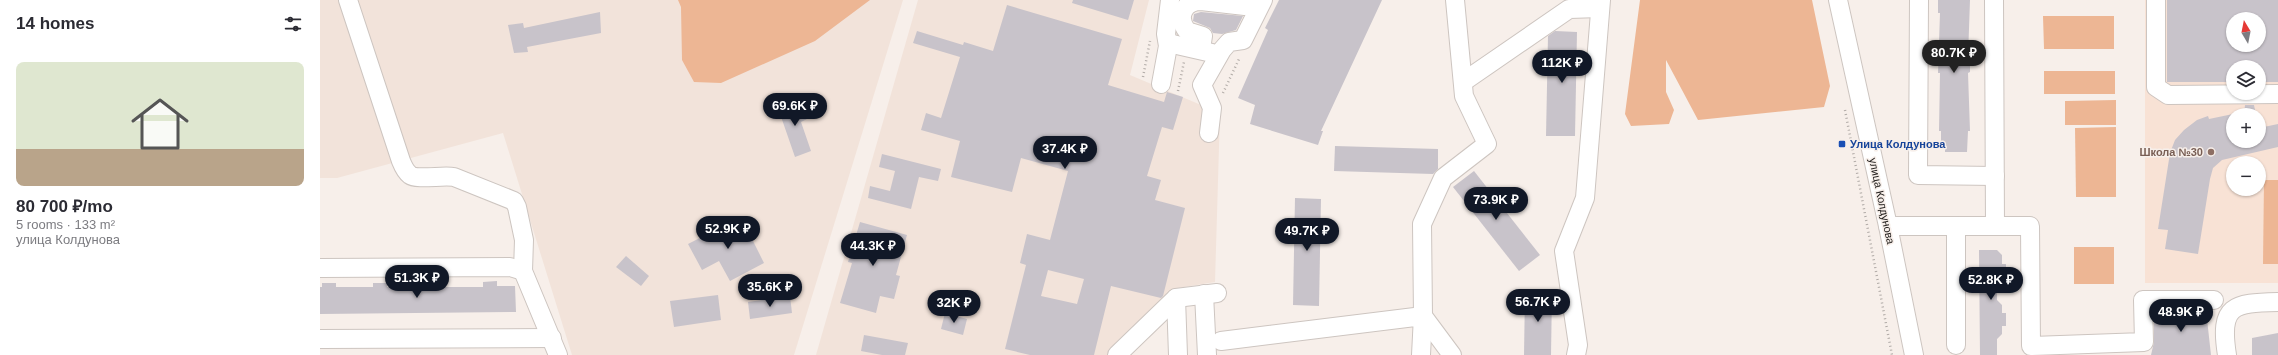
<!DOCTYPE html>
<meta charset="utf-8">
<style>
body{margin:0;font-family:Helvetica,sans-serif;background:#f2f2f3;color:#2b2b33;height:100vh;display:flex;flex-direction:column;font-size:15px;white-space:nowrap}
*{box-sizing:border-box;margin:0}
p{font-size:13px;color:#7c7c81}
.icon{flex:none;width:22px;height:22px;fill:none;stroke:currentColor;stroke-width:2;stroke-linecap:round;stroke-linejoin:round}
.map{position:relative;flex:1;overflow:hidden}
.side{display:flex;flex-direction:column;background:#fff;width:320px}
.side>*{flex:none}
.needle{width:26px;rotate:350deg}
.controls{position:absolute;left:1906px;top:12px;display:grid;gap:8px}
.controls a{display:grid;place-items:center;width:40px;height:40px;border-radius:50%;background:#fff;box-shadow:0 1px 3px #0004;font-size:20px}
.price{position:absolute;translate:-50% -34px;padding:0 9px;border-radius:14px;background:#111827;color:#fff;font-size:13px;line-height:26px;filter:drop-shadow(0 1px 2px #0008)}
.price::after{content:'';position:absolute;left:50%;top:24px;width:12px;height:9px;margin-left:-6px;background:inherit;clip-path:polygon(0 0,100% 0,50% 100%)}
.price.active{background:#222;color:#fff}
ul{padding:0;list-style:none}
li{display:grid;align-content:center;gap:8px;height:212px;padding:0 16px}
li span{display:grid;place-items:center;height:124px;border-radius:8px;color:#555}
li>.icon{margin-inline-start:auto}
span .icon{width:72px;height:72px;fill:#fffc;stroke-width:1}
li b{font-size:17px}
h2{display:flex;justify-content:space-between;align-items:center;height:48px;padding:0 16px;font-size:17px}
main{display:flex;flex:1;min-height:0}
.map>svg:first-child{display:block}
</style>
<main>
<section class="side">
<h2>14 homes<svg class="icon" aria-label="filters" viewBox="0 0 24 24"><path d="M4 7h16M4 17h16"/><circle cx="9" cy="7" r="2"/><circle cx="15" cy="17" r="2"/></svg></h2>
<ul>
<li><span style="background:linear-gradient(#dfe7d0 70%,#b9a48a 0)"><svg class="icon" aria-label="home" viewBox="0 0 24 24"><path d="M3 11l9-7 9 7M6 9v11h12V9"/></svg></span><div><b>80 700 ₽/mo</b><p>5 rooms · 133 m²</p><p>улица Колдунова</p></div></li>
</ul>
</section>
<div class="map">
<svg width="1958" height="355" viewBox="0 0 1958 355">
<rect width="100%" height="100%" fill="#f7efea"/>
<g fill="#f2e3da">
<polygon points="0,0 583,0 474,355 252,355 183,133 17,178 0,178"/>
<polygon points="598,0 829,0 810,75 900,113 895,282 858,288 788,355 496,355"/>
</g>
<path fill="#f8e2d5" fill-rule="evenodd" d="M 1825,0 L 1958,0 L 1958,283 L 1825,283 ZM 1913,19 L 1939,19 L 1939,45 L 1913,45 ZM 1913,67 L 1939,67 L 1939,93 L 1913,93 ZM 1913,115 L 1939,115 L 1939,141 L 1913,141 ZM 1913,163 L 1939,163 L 1939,189 L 1913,189 Z"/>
<g fill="#edb694">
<polygon points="358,0 550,0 495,41 401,83 374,82 362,60 361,7"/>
<polygon points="1320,0 1492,0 1510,86 1504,107 1378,120 1346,60 1346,92 1354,110 1349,124 1311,126 1305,114"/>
<polygon points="1723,16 1794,16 1794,49 1724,49"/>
<rect x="1724" y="71" width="71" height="23"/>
<polygon points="1796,100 1796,125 1745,125 1745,101"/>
<polygon points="1796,127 1796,197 1756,197 1755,128"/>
<polygon points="1944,180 1958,180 1958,264 1943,264"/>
<rect x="1754" y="247" width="40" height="37"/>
</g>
<g fill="#c8c3ca" fill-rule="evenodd">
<polygon points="753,0 814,0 808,20 752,3"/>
<polygon points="959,0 1062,0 1001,131 1003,131 998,145 930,124 935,105 918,98 948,30 945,28"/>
<polygon points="1618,0 1650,0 1648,57 1650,57 1650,72 1648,73 1650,131 1648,131 1647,152 1625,152 1625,145 1621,145 1621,131 1619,131 1620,73 1618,73 1620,13 1618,13"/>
<path d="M 1847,0 L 1958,0 L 1958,82 L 1939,82 L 1939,67 L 1913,67 L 1913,82 L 1847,82 ZM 1913,19 L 1939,19 L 1939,45 L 1913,45 Z"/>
<path d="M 687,5 L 802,39 L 788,85 L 844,102 L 847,92 L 863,97 L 853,130 L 842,127 L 827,176 L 841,180 L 835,200 L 865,208 L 843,296 L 841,298 L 791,286 L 774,355 L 710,355 L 685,349 L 706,265 L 700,263 L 707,234 L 730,240 L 748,171 L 701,158 L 692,192 L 631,177 L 640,141 L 601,130 L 606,113 L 621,118 L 640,57 L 593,43 L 597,31 L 643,45 L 644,42 L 673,51 ZM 728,270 L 764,279 L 757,304 L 721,296 Z"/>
<polygon points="280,12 281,33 207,47 208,52 194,53 188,25 203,23 204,28"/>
<polygon points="881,12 923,16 916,30 902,34 893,33 890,28 873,21 874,14"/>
<polygon points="1235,31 1257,32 1255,136 1226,136 1228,36"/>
<polygon points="481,100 487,119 481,122 491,151 475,157 458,108"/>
<polygon points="1925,105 1934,105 1936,115 1924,115"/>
<polygon points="1913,114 1913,141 1939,141 1939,128 1958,124 1958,147 1902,160 1893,168 1890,179 1878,254 1845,249 1848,230 1838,229 1850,153 1855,140 1864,130 1877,120 1888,116 1889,119"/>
<polygon points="1015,146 1118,149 1118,169 1113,174 1014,171"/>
<polygon points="562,154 621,169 618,181 599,177 591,209 548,198 550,186 570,191 575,171 559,167"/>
<polygon points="1154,171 1220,255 1199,271 1133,187"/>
<polygon points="975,198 1001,199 999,306 973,305"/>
<polygon points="421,217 444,263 410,281 399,261 382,270 368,244"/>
<polygon points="540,222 587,235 576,275 580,276 574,299 560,296 556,313 520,303 532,263 528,262"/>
<polygon points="1659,250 1677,250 1682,255 1682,264 1686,264 1686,276 1682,276 1682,285 1677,290 1677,300 1682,305 1682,313 1686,313 1686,326 1682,326 1682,334 1677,339 1677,355 1660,355"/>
<polygon points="306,256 329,276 321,286 296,267"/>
<polygon points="177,281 177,286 195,286 196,312 0,314 0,287 2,287 2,283 16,283 16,287 53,287 53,283 68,283 67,287 110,287 110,282 126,282 126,287 163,287 163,282"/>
<polygon points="1205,291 1232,292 1231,355 1204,355"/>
<polygon points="398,295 401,320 354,327 350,301"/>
<polygon points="470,296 472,313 430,319 428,302"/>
<polygon points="1834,310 1886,310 1891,355 1831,355 1834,342"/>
<polygon points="625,313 647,319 643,335 621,329"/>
<polygon points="1958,333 1958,355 1932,355 1932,338"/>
<polygon points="544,335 588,343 585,355 562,355 541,351"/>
</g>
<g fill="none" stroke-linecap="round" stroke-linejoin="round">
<defs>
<g id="minor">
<path d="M 28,0 L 81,161 C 83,166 86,172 90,175 C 97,180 123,175 134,177 L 194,201 L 197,207 L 204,240 L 203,271 L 238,355"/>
<polyline points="1518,0 1568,226 1594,355"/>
<polyline points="1599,0 1598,175 1675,176"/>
<polyline points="1674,0 1675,226"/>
<polyline points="1836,0 1836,87 1848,95 1958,94"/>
<polyline points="848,43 892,53"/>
<path d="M 881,49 L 883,36 L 867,31 C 856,17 864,1 881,1 L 925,6 L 926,0"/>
<polyline points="1143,82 1249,9 1280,8"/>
<polyline points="841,84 848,46 846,34 850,0"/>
<polyline points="889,133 892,108 882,85 902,50 909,42 923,40 943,0"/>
<polyline points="1568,226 1710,226 1711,346 1824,342 1823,300 1894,300"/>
<polyline points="1636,226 1636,345"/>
<polyline points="0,268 190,267 203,271"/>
<polyline points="884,294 887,355"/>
<polyline points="856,298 858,355"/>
<polyline points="0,339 232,338"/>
<polyline points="901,341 1103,316 1101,355"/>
<polyline points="797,355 856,298 897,293"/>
<polyline points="1132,355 1103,316 1102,224 1123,178 1167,144 1144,96 1135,0"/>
<polyline points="1256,355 1258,345 1244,251 1265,198 1281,0"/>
<path d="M 1907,355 C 1899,305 1913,303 1958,302"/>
</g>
</defs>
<use href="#minor" stroke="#cdc5c0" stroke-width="20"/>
<g stroke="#b1aba7" stroke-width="2.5" stroke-dasharray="1 3" stroke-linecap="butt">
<polyline points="823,77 830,41"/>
<polyline points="858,91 864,62"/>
<polyline points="903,93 920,57"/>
<polyline points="1525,110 1572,355"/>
</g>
<use href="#minor" stroke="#fff" stroke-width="18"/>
</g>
<rect fill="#1a4fb4" stroke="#f7efea" stroke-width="1.5" x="1518" y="140" width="8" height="8" rx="2"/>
<circle fill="#8d6e63" stroke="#f7efea" stroke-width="1.5" cx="1891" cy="152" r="4"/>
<g text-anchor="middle" stroke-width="3" stroke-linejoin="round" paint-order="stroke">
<g font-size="11" font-weight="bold" fill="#164399" stroke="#f7efea" text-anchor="start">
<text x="1530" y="148">Улица Колдунова</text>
</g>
<g font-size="11" font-weight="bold" fill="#785e54" stroke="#f7efea" text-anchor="end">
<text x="1883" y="156">Школа №30</text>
</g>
<g font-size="11" fill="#24211f" stroke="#f7efea">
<text transform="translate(1562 201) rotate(78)" y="4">улица Колдунова</text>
</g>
</g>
</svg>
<div class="controls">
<a><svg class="needle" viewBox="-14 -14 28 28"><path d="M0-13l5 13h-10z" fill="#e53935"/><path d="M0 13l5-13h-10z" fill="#7c7c81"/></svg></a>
<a><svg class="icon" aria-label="layers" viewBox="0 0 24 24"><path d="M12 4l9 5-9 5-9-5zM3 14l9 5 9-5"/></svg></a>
<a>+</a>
<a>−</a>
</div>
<b class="price active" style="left:1634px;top:74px">80.7K ₽</b>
<b class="price" style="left:1242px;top:84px">112K ₽</b>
<b class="price" style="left:475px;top:127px">69.6K ₽</b>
<b class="price" style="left:745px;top:170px">37.4K ₽</b>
<b class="price" style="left:1176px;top:221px">73.9K ₽</b>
<b class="price" style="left:408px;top:250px">52.9K ₽</b>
<b class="price" style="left:987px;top:252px">49.7K ₽</b>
<b class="price" style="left:553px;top:267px">44.3K ₽</b>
<b class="price" style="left:97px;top:299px">51.3K ₽</b>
<b class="price" style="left:1671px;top:301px">52.8K ₽</b>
<b class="price" style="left:450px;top:308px">35.6K ₽</b>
<b class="price" style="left:1218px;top:323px">56.7K ₽</b>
<b class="price" style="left:634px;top:324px">32K ₽</b>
<b class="price" style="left:1861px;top:333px">48.9K ₽</b>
</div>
</main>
